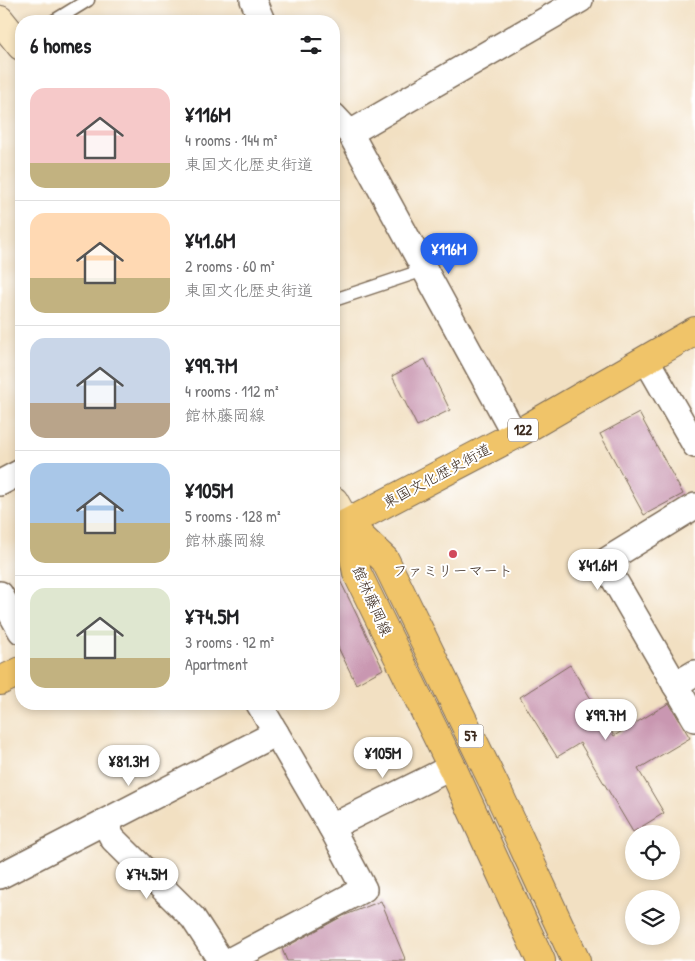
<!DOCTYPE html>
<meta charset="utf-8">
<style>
body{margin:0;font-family:"Patrick Hand","Klee One",sans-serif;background:#f6f6f6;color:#202124;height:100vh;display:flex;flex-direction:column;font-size:19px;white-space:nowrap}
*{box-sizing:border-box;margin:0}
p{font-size:16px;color:#757577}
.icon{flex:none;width:28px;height:28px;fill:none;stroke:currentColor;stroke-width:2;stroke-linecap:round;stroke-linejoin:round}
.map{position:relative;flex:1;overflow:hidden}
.side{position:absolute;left:15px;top:15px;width:325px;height:695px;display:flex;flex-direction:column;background:#fff;border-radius:20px;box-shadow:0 2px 8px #0003}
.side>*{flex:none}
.buttons{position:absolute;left:625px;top:825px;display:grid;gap:10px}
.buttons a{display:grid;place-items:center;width:55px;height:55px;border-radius:50%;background:#fff;box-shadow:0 2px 8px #0003;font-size:25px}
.price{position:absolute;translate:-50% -42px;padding:0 11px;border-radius:18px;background:#fff;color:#222;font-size:16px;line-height:32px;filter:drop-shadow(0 1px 2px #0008)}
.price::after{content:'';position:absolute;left:50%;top:30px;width:15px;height:11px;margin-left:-8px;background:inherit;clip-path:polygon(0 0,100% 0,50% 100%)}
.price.active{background:#2563eb;color:#fff}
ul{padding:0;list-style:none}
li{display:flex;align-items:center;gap:15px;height:125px;padding:0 15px}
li+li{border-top:1px solid #e0e0e0}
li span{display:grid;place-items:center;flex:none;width:140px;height:100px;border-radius:15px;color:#555}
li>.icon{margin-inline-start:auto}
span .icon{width:60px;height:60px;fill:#fffc;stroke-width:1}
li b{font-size:21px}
h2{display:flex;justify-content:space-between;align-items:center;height:60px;padding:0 15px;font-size:21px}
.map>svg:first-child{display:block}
</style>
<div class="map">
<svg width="695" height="961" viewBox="0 0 695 961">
<rect width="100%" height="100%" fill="#fff"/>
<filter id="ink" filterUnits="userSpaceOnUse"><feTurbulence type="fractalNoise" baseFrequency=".02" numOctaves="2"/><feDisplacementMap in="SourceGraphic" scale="10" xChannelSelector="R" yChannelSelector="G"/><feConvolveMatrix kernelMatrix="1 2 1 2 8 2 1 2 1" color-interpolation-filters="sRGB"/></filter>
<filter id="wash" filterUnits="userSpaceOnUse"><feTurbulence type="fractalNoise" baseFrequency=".0096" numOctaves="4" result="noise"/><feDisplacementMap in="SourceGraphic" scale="20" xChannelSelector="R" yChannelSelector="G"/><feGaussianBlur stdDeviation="1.12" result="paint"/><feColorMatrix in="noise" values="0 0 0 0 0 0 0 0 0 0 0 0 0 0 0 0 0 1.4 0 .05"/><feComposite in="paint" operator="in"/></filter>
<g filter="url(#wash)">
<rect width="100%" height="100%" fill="#f2e0c2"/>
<g id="blocks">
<g fill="#c997b1">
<polygon points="425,359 450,410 417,426 392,376"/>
<polygon points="639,413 683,494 644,515 600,434"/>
<polygon points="334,568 383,669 356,684 334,639"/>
<polygon points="570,665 614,736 669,703 690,738 638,769 664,813 633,832 580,743 557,757 520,697"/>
<polygon points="381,901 406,961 287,961 282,949 343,916"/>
</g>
</g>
</g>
<g filter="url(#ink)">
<use href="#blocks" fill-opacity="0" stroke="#7b6a57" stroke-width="1"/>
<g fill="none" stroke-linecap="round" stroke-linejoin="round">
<defs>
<g id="service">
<polyline points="54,21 88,0"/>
<polyline points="334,300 424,270"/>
</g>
<g id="minor">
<polyline points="253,0 262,21"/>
<polyline points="334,116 350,133 515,435"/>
<polyline points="350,133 580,0"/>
<polyline points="647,361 695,445"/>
<polyline points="0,483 21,472"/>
<polyline points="695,506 604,562 695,719"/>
<polyline points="0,594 21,631"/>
<polyline points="675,685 695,673"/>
<polyline points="104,822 113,839 193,918 221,961"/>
<polyline points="331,827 452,767"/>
<polyline points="0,876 276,733"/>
<polyline points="229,961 364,889 331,827 259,704"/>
</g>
<g id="secondary">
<polyline points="0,20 21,46"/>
<polyline points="334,501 347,524"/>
</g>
<g id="primary">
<polyline points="347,524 385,560 498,792 576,961"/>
<polyline points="347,524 357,573 452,767 541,961"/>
</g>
<g id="trunk">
<polyline points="334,530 515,435 695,331"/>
<polyline points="0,681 21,671"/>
</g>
</defs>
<use href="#service" stroke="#7b6a57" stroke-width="15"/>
<use href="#minor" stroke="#7b6a57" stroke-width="28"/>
<use href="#secondary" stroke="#7b6a57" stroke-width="30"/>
<use href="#primary" stroke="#7b6a57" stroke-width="30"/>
<use href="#trunk" stroke="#7b6a57" stroke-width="30"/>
<use href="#service" stroke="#fff" stroke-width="12"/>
<use href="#minor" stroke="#fff" stroke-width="25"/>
<use href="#secondary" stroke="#f9e7c3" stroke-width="28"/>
<use href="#primary" stroke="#f0c469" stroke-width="28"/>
<use href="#trunk" stroke="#f0c469" stroke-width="28"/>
</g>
</g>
<circle fill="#d1495b" stroke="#fff" stroke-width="2" cx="453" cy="554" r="5"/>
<g text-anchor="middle" stroke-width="4" stroke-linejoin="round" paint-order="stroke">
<g fill="#fff" stroke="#766a62" stroke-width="1">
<rect x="508" y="418.5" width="30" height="23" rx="4"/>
<rect x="458.5" y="724.5" width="25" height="23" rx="4"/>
</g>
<g font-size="14" font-weight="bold" fill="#3b2a1e">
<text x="523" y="435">122</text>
<text x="471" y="741">57</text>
</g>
<g font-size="15" fill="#3b2a1e" stroke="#fff">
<text transform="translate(437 476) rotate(-28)" y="5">東国文化歴史街道</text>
<text transform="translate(372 601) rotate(66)" y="5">館林藤岡線</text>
</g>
<g font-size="15" fill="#3b2a1e" stroke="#fff">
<text x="453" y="576">ファミリーマート</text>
</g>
</g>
</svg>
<div class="buttons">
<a><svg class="icon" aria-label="locate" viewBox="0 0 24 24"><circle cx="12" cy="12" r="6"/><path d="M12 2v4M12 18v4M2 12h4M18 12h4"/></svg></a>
<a><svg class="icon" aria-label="layers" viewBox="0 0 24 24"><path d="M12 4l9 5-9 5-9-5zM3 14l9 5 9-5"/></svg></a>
</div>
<b class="price active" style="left:449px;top:275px">¥116M</b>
<b class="price" style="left:598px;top:591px">¥41.6M</b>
<b class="price" style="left:606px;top:741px">¥99.7M</b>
<b class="price" style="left:383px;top:779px">¥105M</b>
<b class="price" style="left:129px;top:787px">¥81.3M</b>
<b class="price" style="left:147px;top:900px">¥74.5M</b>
<section class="side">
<h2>6 homes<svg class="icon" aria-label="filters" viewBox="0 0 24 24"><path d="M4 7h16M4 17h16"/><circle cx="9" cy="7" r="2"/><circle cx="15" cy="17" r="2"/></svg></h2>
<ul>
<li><span style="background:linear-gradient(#f6c9c9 75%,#c2b280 0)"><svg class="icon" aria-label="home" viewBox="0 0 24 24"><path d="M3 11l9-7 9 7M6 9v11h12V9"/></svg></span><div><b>¥116M</b><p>4 rooms · 144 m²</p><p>東国文化歴史街道</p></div></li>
<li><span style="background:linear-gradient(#ffd9b3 65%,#c2b280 0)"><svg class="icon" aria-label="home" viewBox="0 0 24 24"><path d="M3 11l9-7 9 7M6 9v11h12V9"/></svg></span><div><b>¥41.6M</b><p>2 rooms · 60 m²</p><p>東国文化歴史街道</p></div></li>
<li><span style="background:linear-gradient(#c9d6e8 65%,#b9a48a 0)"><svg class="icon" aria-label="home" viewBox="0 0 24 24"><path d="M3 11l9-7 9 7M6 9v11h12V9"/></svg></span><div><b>¥99.7M</b><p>4 rooms · 112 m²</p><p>館林藤岡線</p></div></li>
<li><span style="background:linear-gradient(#a9c7e8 60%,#c2b280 0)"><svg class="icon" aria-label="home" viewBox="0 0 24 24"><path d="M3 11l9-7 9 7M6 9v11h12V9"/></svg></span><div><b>¥105M</b><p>5 rooms · 128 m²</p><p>館林藤岡線</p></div></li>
<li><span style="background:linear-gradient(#dfe7d0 70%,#c2b280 0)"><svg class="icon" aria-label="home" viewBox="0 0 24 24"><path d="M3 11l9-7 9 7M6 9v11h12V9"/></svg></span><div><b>¥74.5M</b><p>3 rooms · 92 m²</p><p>Apartment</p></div></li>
</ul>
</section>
</div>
